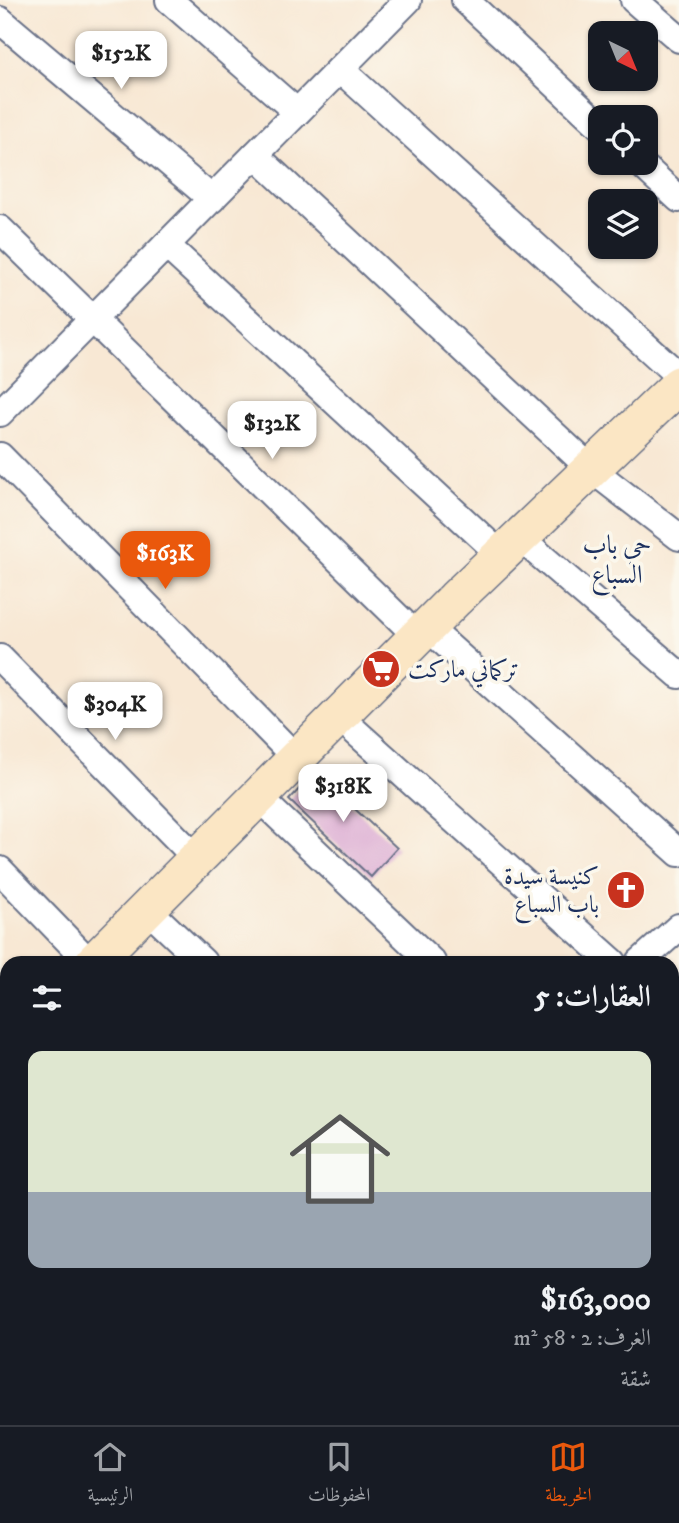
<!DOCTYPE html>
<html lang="ar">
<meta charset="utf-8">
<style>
body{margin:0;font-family:"IM FELL DW Pica",Amiri,serif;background:#20242c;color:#f1f3f6;direction:rtl;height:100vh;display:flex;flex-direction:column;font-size:26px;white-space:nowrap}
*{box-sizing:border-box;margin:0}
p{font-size:23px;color:#9ea1a6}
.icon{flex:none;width:38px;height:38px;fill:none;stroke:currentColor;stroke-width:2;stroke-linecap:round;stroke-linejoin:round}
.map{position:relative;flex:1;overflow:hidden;direction:ltr}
.panel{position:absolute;left:0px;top:956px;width:679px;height:471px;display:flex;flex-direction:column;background:#171b24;border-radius:21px 21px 0 0;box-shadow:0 2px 5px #0004;direction:rtl}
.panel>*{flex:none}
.needle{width:46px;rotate:137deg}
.buttons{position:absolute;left:588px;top:21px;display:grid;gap:14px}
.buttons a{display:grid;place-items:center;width:70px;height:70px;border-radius:14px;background:#171b24;box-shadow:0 2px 5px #0004;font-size:35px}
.price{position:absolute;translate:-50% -60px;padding:0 16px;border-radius:14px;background:#fff;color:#222;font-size:23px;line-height:46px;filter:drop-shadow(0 2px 4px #0008)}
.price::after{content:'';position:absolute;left:50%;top:42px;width:21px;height:16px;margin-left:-10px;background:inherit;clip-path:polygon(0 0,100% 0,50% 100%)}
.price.current{background:#ea580c;color:#fff}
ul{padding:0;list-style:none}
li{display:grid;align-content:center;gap:14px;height:371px;padding:0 28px}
li span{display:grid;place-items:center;height:217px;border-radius:14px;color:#555}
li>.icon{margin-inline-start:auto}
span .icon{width:126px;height:126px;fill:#fffc;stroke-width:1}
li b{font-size:30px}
h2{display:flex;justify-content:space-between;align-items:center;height:84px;padding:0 28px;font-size:30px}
.dock{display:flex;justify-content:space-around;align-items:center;height:98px;border-top:2px solid #363941;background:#171b24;font-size:19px;color:#9ea1a6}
.dock a{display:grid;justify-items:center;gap:4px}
.dock .current{color:#ea580c}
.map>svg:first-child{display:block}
</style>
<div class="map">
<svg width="679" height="1425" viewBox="0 0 679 1425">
<rect width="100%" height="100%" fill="#fbf7ec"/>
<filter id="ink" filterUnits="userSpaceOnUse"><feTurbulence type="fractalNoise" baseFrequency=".0143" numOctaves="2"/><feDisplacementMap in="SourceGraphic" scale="14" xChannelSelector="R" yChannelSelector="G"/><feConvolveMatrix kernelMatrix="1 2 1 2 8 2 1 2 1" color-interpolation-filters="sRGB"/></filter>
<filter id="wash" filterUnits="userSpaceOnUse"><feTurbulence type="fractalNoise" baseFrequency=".00686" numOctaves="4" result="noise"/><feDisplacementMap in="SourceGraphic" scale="28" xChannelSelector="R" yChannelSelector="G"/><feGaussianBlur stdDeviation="1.57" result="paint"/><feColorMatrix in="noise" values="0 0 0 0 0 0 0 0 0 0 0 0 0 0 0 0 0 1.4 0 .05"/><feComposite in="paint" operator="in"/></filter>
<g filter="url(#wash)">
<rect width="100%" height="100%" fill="#f8e8d4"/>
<g id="blocks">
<polygon fill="#deb1d5" points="315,772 397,848 371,877 289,800"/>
</g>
</g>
<g filter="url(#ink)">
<use href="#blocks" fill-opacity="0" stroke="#687087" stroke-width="2"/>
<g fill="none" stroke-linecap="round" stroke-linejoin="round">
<defs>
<g id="street">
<polyline points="169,0 297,112"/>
<polyline points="465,0 600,126"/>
<polyline points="634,0 679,39"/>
<polyline points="0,20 212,199"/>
<polyline points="340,69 679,376"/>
<polyline points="255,155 591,469 679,537"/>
<polyline points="640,163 679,199"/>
<polyline points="0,229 418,637"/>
<polyline points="166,245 501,555"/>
<polyline points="0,413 408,0"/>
<polyline points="0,456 296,758"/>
<polyline points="519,537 679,675"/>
<polyline points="427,627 679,853"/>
<polyline points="0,658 197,859"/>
<polyline points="338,716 613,962"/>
<polyline points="258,797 432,962"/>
<polyline points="0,870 89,962"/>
<polyline points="147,909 203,962"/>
<polyline points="640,962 679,927"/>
<polyline points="672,1264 679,1254"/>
<polyline points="0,1389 7,1381"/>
<polyline points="151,1425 156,1419"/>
<polyline points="551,1425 555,1419"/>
</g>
<g id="secondary">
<polyline points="94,962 455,599 679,385"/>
<polyline points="0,1057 7,1050"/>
<polyline points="672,1105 679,1097"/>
<polyline points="672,1149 679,1141"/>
<polyline points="390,1425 395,1419"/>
<polyline points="428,1425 433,1419"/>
</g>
</defs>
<use href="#street" stroke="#687087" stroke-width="30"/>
<use href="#secondary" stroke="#687087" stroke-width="40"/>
<use href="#street" stroke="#fff" stroke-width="26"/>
<use href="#secondary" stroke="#fbe6c4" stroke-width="37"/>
</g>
</g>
<defs>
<symbol id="supermarket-disc" viewBox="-11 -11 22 22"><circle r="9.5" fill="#c8321e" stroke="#fbf7ec"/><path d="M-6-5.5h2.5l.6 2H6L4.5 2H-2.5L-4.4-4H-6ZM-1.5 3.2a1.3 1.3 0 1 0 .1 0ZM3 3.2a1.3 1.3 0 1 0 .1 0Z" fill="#fff"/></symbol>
<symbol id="church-disc" viewBox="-11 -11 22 22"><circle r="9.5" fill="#c8321e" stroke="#fbf7ec"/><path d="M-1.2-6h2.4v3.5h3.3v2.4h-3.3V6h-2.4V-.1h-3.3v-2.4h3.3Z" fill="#fff"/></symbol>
</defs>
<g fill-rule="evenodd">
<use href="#supermarket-disc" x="359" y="647" width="44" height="44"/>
<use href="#church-disc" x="604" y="868" width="44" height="44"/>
</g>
<g text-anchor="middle" stroke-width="7" stroke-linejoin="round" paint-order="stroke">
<g font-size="24" fill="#1b2f5e" stroke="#fbf7ec" text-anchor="start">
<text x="408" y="677">تركماني ماركت</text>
<text x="599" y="884" text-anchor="end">كنيسة سيدة<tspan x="599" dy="28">باب السباع</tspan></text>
</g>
<g font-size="26" fill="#1b2f5e" stroke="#fbf7ec">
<text x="617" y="553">حي باب<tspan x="617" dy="30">السباع</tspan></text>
</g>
</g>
</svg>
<div class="buttons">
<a><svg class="needle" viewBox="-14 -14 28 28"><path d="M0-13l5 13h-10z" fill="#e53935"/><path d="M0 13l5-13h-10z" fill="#9ea1a6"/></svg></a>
<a><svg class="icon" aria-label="locate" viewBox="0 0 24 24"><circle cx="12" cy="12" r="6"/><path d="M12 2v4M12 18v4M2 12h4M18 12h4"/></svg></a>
<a><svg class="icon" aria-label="layers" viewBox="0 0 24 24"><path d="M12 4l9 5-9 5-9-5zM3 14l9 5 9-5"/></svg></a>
</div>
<b class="price" style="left:121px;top:91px">$152K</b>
<b class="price" style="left:272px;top:461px">$132K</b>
<b class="price current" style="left:165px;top:591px">$163K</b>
<b class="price" style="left:115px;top:742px">$304K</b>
<b class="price" style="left:343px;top:824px">$318K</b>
<section class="panel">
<h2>العقارات: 5<svg class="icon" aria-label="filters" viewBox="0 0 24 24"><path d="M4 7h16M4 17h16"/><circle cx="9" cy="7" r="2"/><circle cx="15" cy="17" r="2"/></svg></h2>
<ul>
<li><span style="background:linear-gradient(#dfe7d0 65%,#9aa5b1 0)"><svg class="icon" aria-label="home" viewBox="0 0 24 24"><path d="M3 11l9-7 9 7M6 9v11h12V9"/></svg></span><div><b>$163,000</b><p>الغرف: 2 · 58 m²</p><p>شقة</p></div></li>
</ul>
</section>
</div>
<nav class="dock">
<a class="current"><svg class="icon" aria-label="map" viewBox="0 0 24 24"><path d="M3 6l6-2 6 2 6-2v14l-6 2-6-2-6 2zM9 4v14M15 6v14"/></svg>الخريطة</a>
<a><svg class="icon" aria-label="saved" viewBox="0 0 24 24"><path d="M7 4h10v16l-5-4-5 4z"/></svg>المحفوظات</a>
<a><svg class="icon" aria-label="home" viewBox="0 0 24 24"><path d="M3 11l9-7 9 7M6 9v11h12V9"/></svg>الرئيسية</a>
</nav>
